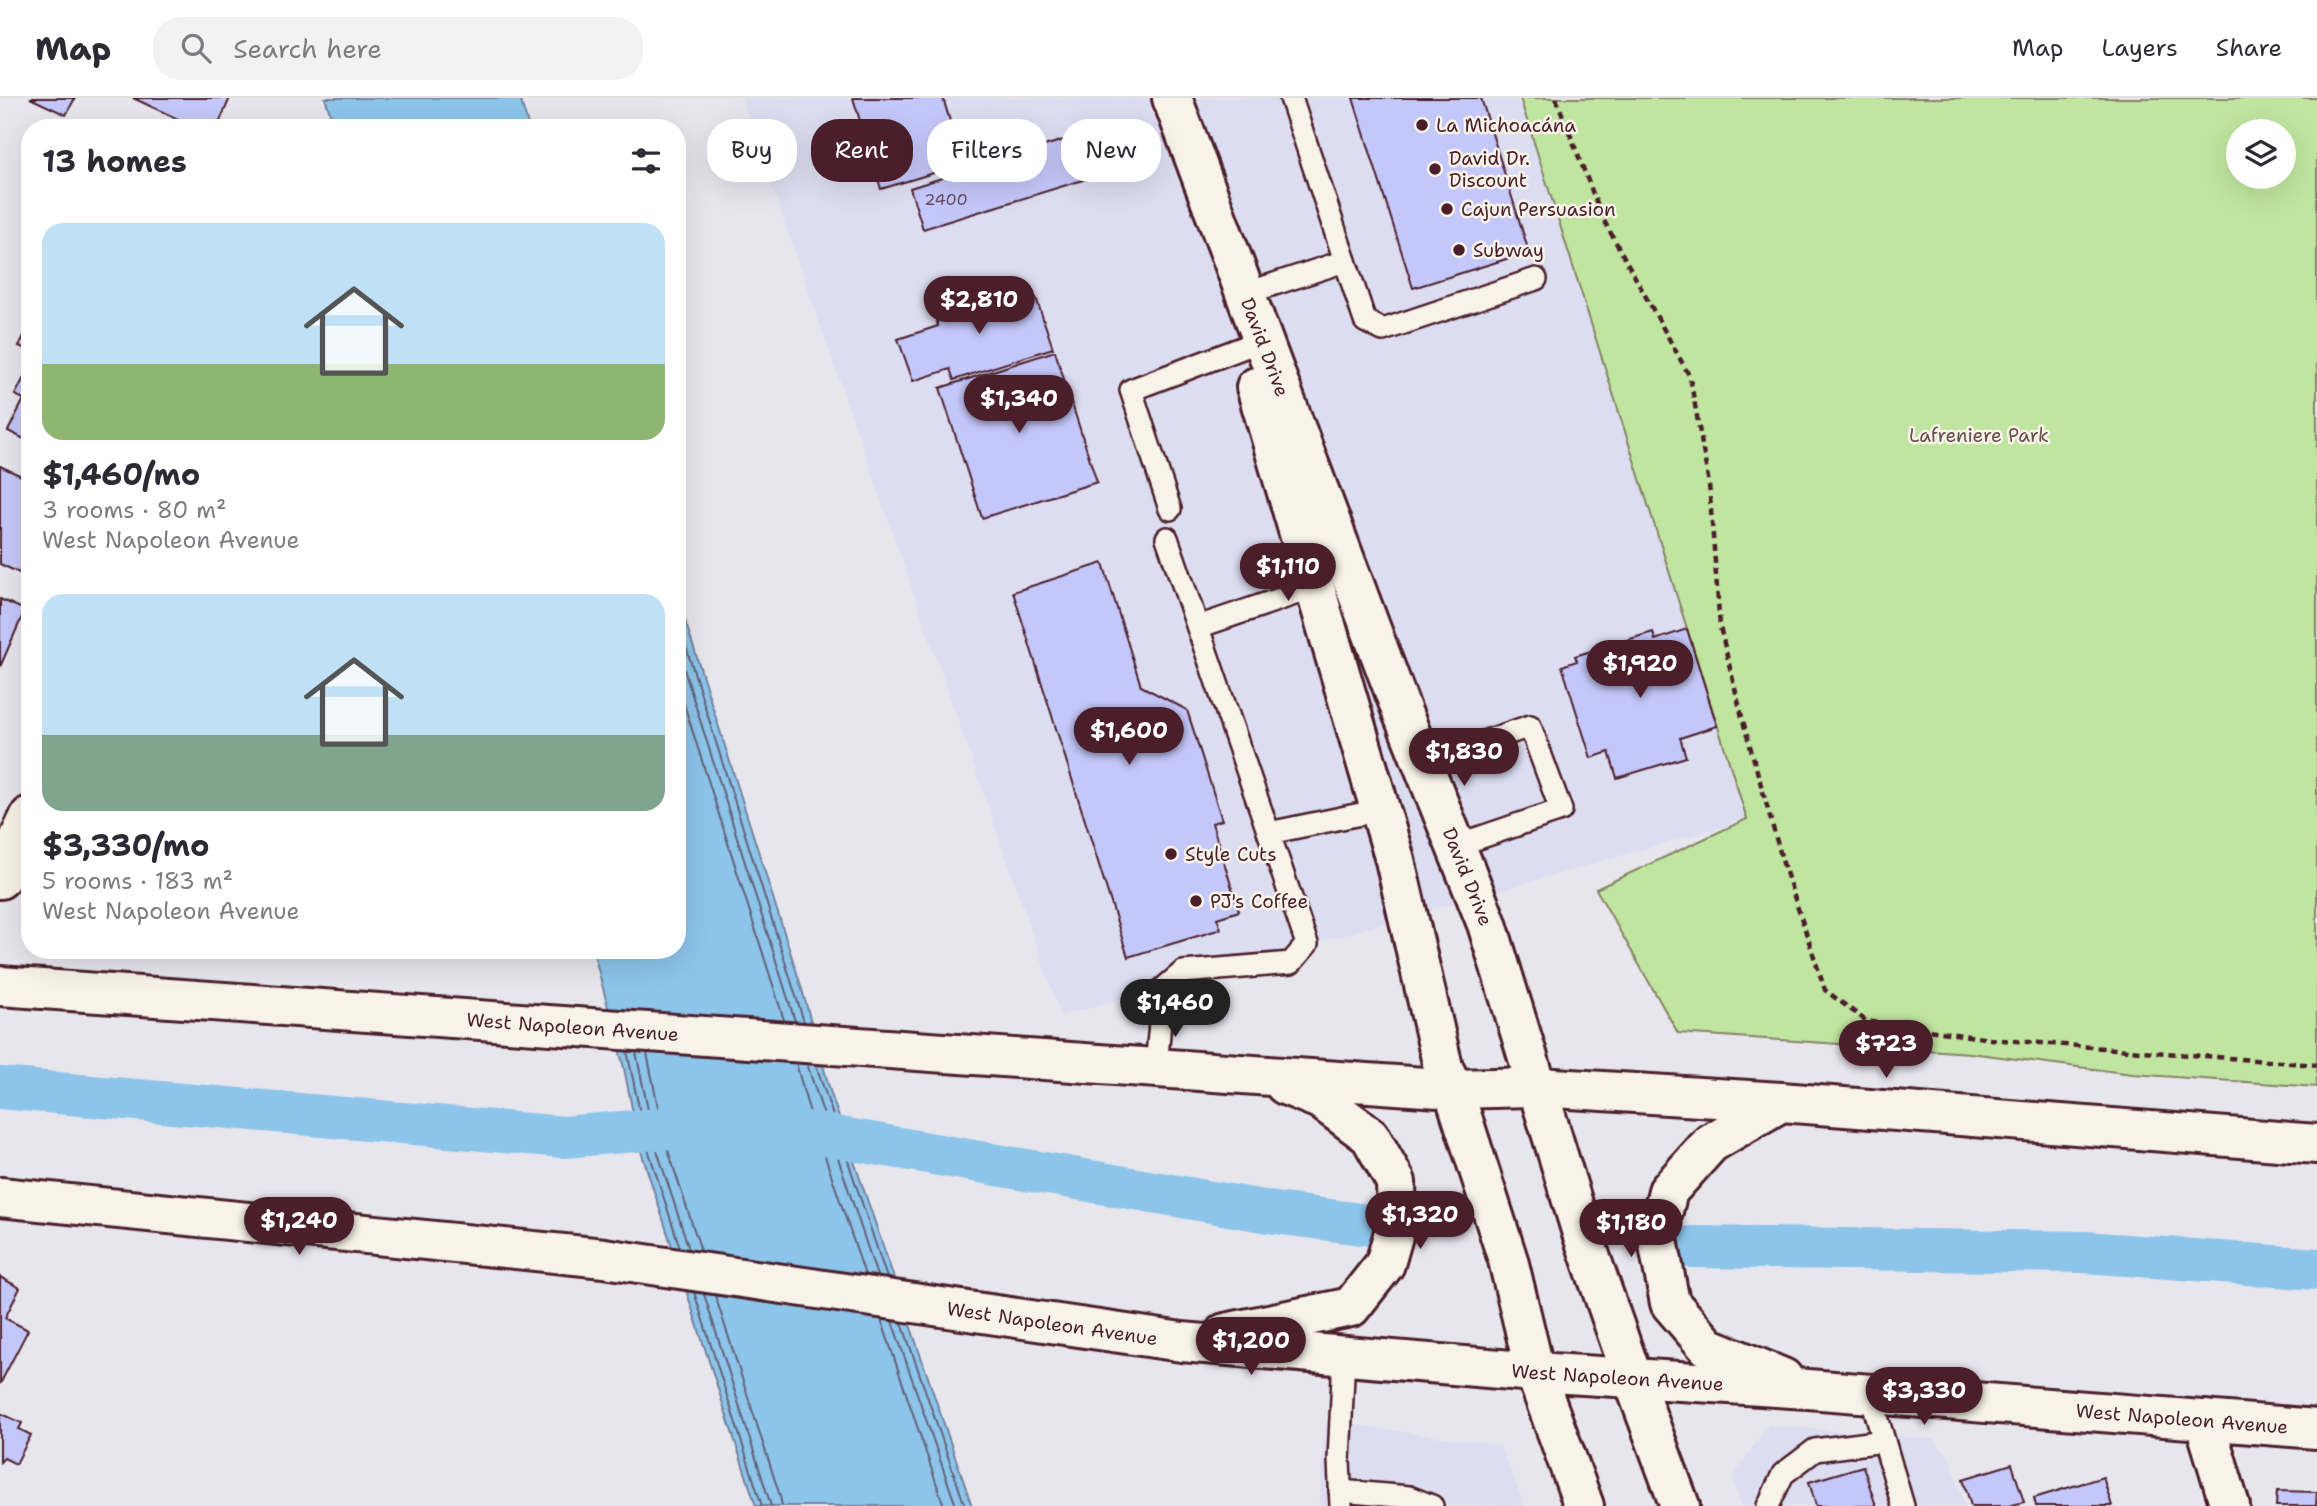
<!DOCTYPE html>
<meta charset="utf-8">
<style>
body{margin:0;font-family:"Shantell Sans",sans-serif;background:#f2f2f3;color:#2b2b33;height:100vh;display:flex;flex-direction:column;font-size:26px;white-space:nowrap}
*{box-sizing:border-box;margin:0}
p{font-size:23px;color:#7c7c81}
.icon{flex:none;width:38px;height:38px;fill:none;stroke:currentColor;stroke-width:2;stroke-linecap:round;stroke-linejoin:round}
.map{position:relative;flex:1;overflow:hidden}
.panel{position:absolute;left:21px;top:21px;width:665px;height:840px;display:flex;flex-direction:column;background:#fff;border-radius:28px;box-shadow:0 7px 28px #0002}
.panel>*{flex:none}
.guide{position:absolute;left:707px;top:21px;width:665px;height:63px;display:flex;gap:14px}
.fabs{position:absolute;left:2226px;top:21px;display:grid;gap:14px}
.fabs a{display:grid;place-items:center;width:70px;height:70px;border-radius:50%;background:#fff;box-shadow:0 7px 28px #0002;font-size:35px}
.price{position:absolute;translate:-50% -60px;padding:0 16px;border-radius:24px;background:#4a1f2b;color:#fff;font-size:23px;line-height:46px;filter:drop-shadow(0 2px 4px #0008)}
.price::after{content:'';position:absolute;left:50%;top:42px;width:21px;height:16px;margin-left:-10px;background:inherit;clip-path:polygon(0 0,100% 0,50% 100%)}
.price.active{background:#222;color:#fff}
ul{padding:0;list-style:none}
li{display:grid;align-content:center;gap:14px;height:371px;padding:0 21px}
li span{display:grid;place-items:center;height:217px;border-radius:21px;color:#555}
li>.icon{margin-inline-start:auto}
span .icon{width:126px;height:126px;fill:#fffc;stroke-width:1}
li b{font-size:30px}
h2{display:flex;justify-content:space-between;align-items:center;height:84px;padding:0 21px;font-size:30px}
.pill{padding:0 24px;border-radius:28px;background:#fff;box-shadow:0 7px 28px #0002;font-size:24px;line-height:63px}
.pill.active{background:#4a1f2b;color:#fff}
header{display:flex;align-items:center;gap:42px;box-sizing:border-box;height:98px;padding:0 35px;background:#fff;border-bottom:2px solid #e1e1e2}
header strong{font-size:33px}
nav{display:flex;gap:38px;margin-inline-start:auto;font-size:24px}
.search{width:490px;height:63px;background:#f2f2f3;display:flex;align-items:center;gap:18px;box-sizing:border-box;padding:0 24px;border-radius:28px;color:#7c7c81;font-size:26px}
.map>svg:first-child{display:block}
</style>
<header>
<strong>Map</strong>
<div class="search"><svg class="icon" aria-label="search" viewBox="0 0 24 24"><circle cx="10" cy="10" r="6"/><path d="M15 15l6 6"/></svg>Search here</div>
<nav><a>Map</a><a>Layers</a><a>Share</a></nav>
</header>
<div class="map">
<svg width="2317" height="1408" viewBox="0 0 2317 1408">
<rect width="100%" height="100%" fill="#e8e6ed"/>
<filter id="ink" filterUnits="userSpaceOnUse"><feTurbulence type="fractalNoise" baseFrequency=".0143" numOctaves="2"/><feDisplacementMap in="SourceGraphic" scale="14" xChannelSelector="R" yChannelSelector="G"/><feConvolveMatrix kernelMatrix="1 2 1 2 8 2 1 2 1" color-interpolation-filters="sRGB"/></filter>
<g filter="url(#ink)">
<g fill="#ddddf1">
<polygon points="741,0 1520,0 1747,722 1061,918"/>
<polygon points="1326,1323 1500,1347 1525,1408 1319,1408"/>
<polygon points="1768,1327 1933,1341 1950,1359 1965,1408 1741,1408 1732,1380"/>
</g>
<path fill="#c0e5a0" stroke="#858266" stroke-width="2" fill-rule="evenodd" d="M 1520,0 L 2317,0 L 2317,989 L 2132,976 L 1970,955 L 1678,935 L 1596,791 L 1747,721 ZM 2238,33 L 2284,33 L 2284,79 L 2238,79 Z"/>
<g fill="#8cc4ea" stroke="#72829e" stroke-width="2">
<polygon points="325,0 520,0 529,30 335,30"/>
<polygon points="677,497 801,888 831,996 972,1408 756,1408 640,1050 624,970 593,852 677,852"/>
</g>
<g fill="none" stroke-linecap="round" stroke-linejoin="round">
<g stroke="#646177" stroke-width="2">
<polyline points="677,520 804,924"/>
<polyline points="677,549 795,923"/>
<polyline points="677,584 784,922"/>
<polyline points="627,953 647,1048 680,1150"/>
<polyline points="636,954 655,1046 689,1151"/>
<polyline points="647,955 665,1043 701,1153"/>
<polyline points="796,965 807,1005 865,1177"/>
<polyline points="807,966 877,1178"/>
<polyline points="816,967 887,1180"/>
<polyline points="694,1194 762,1408"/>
<polyline points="704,1196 771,1408"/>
<polyline points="715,1197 780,1398 782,1408"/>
<polyline points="881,1221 944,1408"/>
<polyline points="892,1223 956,1408"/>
<polyline points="902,1225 965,1408"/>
</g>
<g stroke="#8cc4ea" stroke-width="42">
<polyline points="0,990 563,1039 694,1028"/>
<polyline points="789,1031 1275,1115 1369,1127"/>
<polyline points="1691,1149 2085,1154 2317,1171"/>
</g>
</g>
<g fill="#c4c7f9" stroke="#4a1f2b" stroke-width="2">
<polygon points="30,0 75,0 66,17"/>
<polygon points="133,0 230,0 217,30 197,30"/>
<polygon points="853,0 943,0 963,66 881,91"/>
<polygon points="1353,0 1481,0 1529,154 1413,190"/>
<polygon points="1073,39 1086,81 923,131 910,90"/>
<polygon points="1025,184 1030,201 1036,200 1053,250 954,282 950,271 913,283 898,241 938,228 936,221 965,211 963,205"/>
<polygon points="30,226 30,253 19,248"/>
<polygon points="1055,253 1097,384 982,420 940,290"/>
<polygon points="30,268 30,344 8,333 24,301 15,297"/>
<polygon points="0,368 30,382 30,480 0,466"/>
<polygon points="1103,465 1141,588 1187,612 1222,722 1212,725 1239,813 1217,820 1221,831 1128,859 1013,494"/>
<polygon points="0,501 25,512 0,569"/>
<polygon points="1687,531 1717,628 1680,640 1686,659 1617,680 1609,654 1591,660 1562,568 1577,563 1575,558 1653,534 1655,542"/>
<polygon points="0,1179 20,1190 5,1220 28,1232 0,1286"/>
<polygon points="0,1315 22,1325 19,1331 31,1337 16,1366 4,1360 0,1364"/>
<polygon points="2012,1366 2024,1404 2009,1408 1971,1408 1963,1381"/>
<polygon points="1863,1368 1876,1408 1816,1408 1809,1384"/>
<polygon points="2103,1379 2112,1408 2036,1408 2034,1400"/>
<polygon points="2277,1393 2317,1394 2316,1408 2276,1408"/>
</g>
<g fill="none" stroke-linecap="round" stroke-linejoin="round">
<defs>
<g id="service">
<polyline points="1291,0 1365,223 1383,232 1536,181"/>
<polyline points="1238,198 1345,163"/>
<polyline points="1170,411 1131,292 1263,242"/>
<polyline points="1198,529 1315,489"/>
<polyline points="1422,665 1530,628 1561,712 1455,748"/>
<polyline points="1269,735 1380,712"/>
<polyline points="1156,970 1163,891 1183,874 1291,865 1307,846 1167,440"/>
<polyline points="1870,1295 1903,1408"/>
<polyline points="1340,1393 1409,1399 1432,1408"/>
<polyline points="1341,1408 1339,1362 1344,1257"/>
<polyline points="1768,1408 1783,1376 1815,1352 1884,1343"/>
</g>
<g id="minor">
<polyline points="0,781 30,718"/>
<polyline points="2204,1322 2230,1408"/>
</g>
<g id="secondary">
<path id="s1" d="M 1172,0 L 1402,614 L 1487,826 L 1581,1132 L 1633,1281 L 1680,1408"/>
<polyline points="1256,289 1395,762 1443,969 1453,991 1508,1162 1535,1274 1584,1408"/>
<path id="s2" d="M 0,888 L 1453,991 L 1538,989 L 1781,1004 L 2317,1046"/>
<polyline points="1781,1004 1711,1045 1668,1093 1657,1137 1670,1205 1708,1249 1783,1280"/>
<path id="s3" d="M 0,1099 L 604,1160 L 1182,1244 L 1535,1274 L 1808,1291 L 2317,1331"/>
<polyline points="1225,1235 1351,1209 1385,1166 1397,1124 1396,1084 1370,1038 1320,1001 1285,987"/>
</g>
</defs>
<use href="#service" stroke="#4a1f2b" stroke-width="26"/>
<use href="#minor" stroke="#4a1f2b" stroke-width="44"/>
<use href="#secondary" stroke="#4a1f2b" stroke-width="44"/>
<polyline stroke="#4a1f2b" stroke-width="4.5" stroke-dasharray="7 5" stroke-linecap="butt" points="1556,0 1602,119 1690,279 1709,386 1720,529 1743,623 1783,765 1825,892 1866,923 1990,941 2317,967"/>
<use href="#service" stroke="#f7f3e8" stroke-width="21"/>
<use href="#minor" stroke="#f7f3e8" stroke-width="38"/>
<use href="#secondary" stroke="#f7f3e8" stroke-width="38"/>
</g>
</g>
<g fill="#4a1f2b" stroke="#f7f3e8" stroke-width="2.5">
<circle cx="1422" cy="27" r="7"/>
<circle cx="1435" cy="71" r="7"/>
<circle cx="1447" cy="111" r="7"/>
<circle cx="1459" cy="152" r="7"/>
<circle cx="1171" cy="756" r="7"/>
<circle cx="1196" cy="803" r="7"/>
</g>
<g text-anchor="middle" stroke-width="5" stroke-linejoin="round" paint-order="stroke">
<g font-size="16" fill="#68495e">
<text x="946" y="107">2400</text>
</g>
<g font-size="19" fill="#4a1f2b" stroke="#f7f3e8" text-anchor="start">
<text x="1436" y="34">La Michoacána</text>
<text x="1449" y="67">David Dr.<tspan x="1449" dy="22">Discount</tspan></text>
<text x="1461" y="118">Cajun Persuasion</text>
<text x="1473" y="159">Subway</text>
<text x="1185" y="763">Style Cuts</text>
<text x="1210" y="810">PJ's Coffee</text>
</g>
<g font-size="19" fill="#4a1f2b" stroke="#f7f3e8">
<text dy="7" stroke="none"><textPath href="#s1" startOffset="266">David Drive</textPath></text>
<text dy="7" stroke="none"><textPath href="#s1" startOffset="833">David Drive</textPath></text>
<text dy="7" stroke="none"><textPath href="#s2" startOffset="574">West Napoleon Avenue</textPath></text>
<text dy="7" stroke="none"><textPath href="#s3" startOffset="1060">West Napoleon Avenue</textPath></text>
<text dy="7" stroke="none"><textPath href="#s3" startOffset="1628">West Napoleon Avenue</textPath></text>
<text dy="7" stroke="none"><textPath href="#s3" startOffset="2194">West Napoleon Avenue</textPath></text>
</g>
<g font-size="19" fill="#685048" stroke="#f7f3e8">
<text x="1979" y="344">Lafreniere Park</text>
</g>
</g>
</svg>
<div class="fabs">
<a><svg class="icon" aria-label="layers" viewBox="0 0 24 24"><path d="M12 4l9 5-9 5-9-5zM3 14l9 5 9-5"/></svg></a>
</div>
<b class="price" style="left:979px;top:238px">$2,810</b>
<b class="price" style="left:1019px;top:337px">$1,340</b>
<b class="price" style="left:1288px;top:505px">$1,110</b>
<b class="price" style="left:1640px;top:602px">$1,920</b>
<b class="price" style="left:1129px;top:669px">$1,600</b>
<b class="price" style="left:1464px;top:690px">$1,830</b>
<b class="price active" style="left:1175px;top:941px">$1,460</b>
<b class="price" style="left:1886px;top:982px">$723</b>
<b class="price" style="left:1420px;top:1153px">$1,320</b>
<b class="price" style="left:299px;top:1159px">$1,240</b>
<b class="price" style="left:1631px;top:1161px">$1,180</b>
<b class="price" style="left:1251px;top:1279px">$1,200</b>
<b class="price" style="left:1924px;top:1329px">$3,330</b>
<div class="guide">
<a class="pill">Buy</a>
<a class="pill active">Rent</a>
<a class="pill">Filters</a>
<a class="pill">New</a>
</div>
<section class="panel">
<h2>13 homes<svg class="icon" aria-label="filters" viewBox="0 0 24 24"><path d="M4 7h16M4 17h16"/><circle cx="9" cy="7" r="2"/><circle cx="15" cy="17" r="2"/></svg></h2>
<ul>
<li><span style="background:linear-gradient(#bfe0f5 65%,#8fb573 0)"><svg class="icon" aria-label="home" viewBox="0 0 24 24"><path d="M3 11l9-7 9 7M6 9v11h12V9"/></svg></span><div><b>$1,460/mo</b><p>3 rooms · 80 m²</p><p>West Napoleon Avenue</p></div></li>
<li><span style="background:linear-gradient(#bfe0f5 65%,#7fa58c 0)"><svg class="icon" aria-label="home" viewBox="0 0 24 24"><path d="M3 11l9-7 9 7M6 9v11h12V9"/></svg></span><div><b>$3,330/mo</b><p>5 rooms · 183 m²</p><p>West Napoleon Avenue</p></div></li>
</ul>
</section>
</div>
